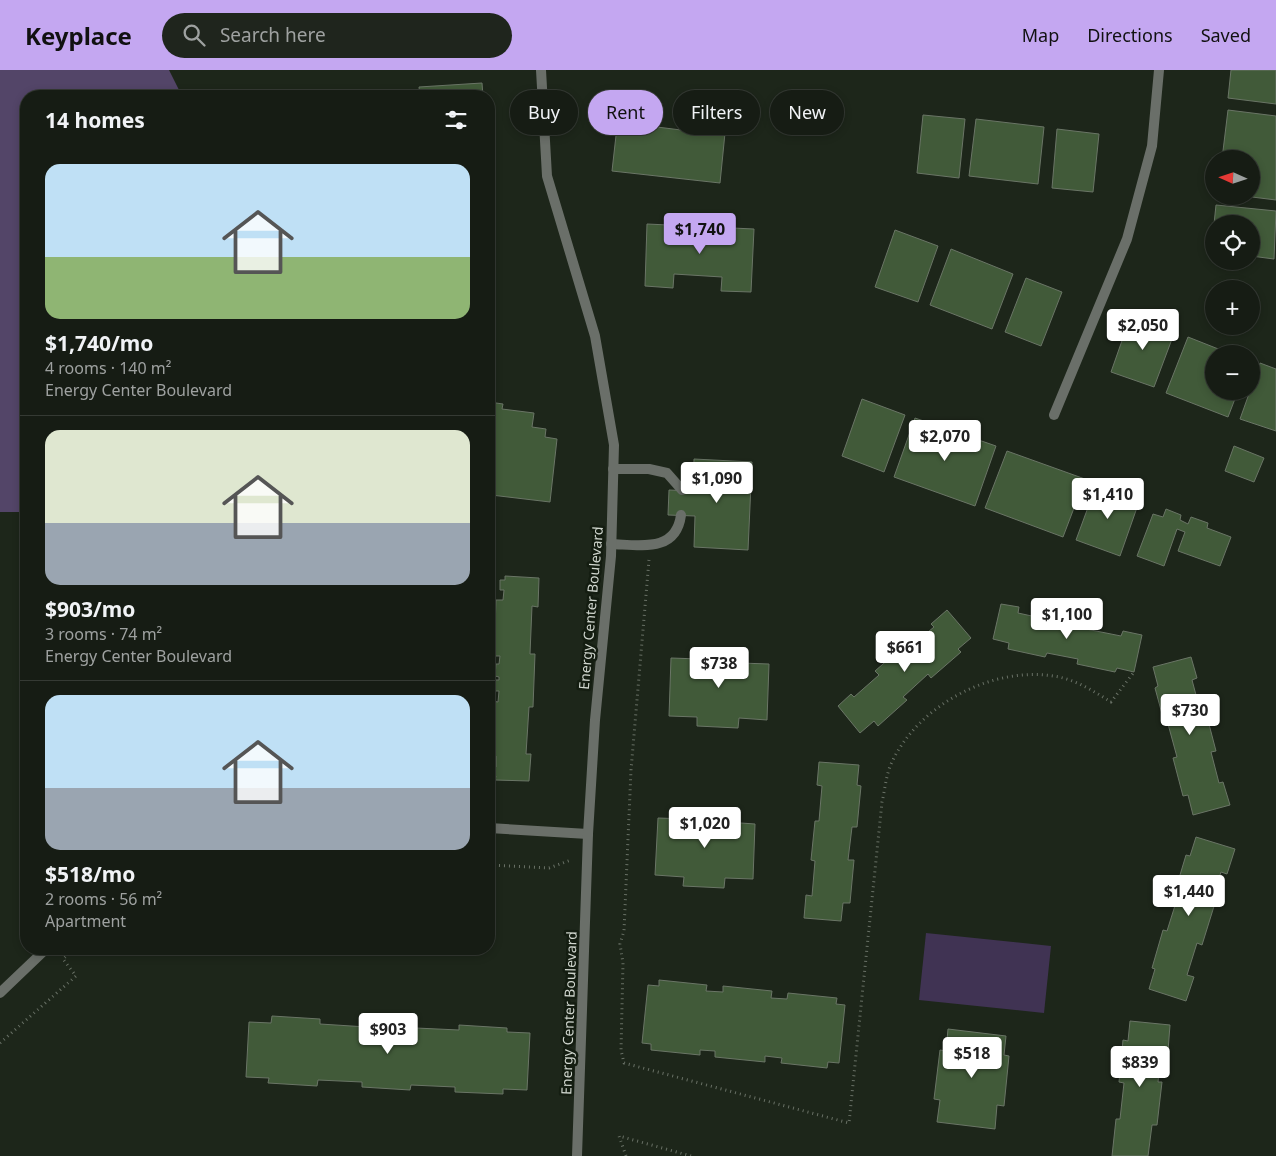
<!DOCTYPE html>
<meta charset="utf-8">
<style>
body{margin:0;font-family:"Noto Sans",sans-serif;background:#1f251d;color:#f1f3f6;height:100vh;display:flex;flex-direction:column;font-size:19px;white-space:nowrap}
*{box-sizing:border-box;margin:0}
p{font-size:16px;color:#9ea1a0}
.icon{flex:none;width:28px;height:28px;fill:none;stroke:currentColor;stroke-width:2;stroke-linecap:round;stroke-linejoin:round}
.map{position:relative;flex:1;overflow:hidden}
.sheet{position:absolute;left:20px;top:20px;width:475px;height:865px;display:flex;flex-direction:column;background:#161c14;border-radius:20px;box-shadow:0 2px 8px #0003,0 0 0 1px #353a34}
.sheet>*{flex:none}
.top-card{position:absolute;left:510px;top:20px;width:475px;height:45px;display:flex;gap:10px}
.needle{width:32px;rotate:273deg}
.buttons{position:absolute;left:1205px;top:80px;display:grid;gap:10px}
.buttons a{display:grid;place-items:center;width:55px;height:55px;border-radius:50%;background:#161c14;box-shadow:0 2px 8px #0003,0 0 0 1px #353a34;font-size:25px}
.price{position:absolute;translate:-50% -42px;padding:0 11px;border-radius:5px;background:#fff;color:#222;font-size:16px;line-height:32px;filter:drop-shadow(0 1px 2px #0008)}
.price::after{content:'';position:absolute;left:50%;top:30px;width:15px;height:11px;margin-left:-8px;background:inherit;clip-path:polygon(0 0,100% 0,50% 100%)}
.price.selected{background:#c4a7f1;color:#111}
ul{padding:0;list-style:none}
li{display:grid;align-content:center;gap:10px;height:265px;padding:0 25px}
li+li{border-top:1px solid #353a34}
li span{display:grid;place-items:center;height:155px;border-radius:15px;color:#555}
li>.icon{margin-inline-start:auto}
span .icon{width:90px;height:90px;fill:#fffc;stroke-width:1}
li b{font-size:21px}
h2{display:flex;justify-content:space-between;align-items:center;height:60px;padding:0 25px;font-size:21px}
.chip{padding:0 18px;border-radius:22px;background:#161c14;box-shadow:0 2px 8px #0003,0 0 0 1px #353a34;font-size:18px;line-height:45px}
.chip.selected{background:#c4a7f1;color:#111}
header{display:flex;align-items:center;gap:30px;box-sizing:border-box;height:70px;padding:0 25px;background:#c4a7f1;color:#111}
header strong{font-size:24px}
nav{display:flex;gap:28px;margin-inline-start:auto;font-size:18px}
.search{width:350px;height:45px;background:#1f251d;display:flex;align-items:center;gap:12px;box-sizing:border-box;padding:0 18px;border-radius:28px;color:#9ea1a0;font-size:19px}
.map>svg:first-child{display:block}
</style>
<header>
<strong>Keyplace</strong>
<div class="search"><svg class="icon" aria-label="search" viewBox="0 0 24 24"><circle cx="10" cy="10" r="6"/><path d="M15 15l6 6"/></svg>Search here</div>
<nav><a>Map</a><a>Directions</a><a>Saved</a></nav>
</header>
<div class="map">
<svg width="1276" height="1086" viewBox="0 0 1276 1086">
<rect width="100%" height="100%" fill="#1d261a"/>
<polygon fill="#403353" points="926,863 1051,876 1044,943 919,930"/>
<polygon fill="#534568" points="0,0 169,0 182,26 26,26 26,442 0,442"/>
<g fill="#415a39" stroke="#6a7566">
<polygon points="1231,0 1276,0 1276,34 1228,28"/>
<polygon points="482,13 483,26 420,26 419,17"/>
<polygon points="619,39 650,43 649,56 697,62 698,50 726,53 720,113 612,101"/>
<polygon points="1228,40 1276,46 1276,130 1244,126 1251,126 1251,89 1222,89"/>
<polygon points="923,45 965,49 959,108 917,103"/>
<polygon points="976,49 1044,57 1038,114 969,106"/>
<polygon points="1057,59 1099,64 1093,122 1052,118"/>
<polygon points="1216,135 1276,141 1274,189 1251,186 1251,154 1214,154"/>
<polygon points="647,154 754,159 751,222 721,221 722,207 674,204 673,218 645,216"/>
<polygon points="895,160 938,176 918,232 875,217"/>
<polygon points="951,179 1013,204 992,259 930,235"/>
<polygon points="1026,208 1062,222 1041,276 1005,262"/>
<polygon points="1131,245 1175,261 1154,317 1111,302"/>
<polygon points="1188,267 1231,284 1214,284 1214,321 1238,321 1228,347 1166,323"/>
<polygon points="1260,293 1276,299 1276,361 1240,349"/>
<polygon points="862,329 905,345 884,402 842,386"/>
<polygon points="489,332 503,334 502,339 534,343 532,357 546,359 545,367 557,369 550,432 491,425 489,433"/>
<polygon points="915,348 996,376 975,436 894,407"/>
<polygon points="1234,376 1264,388 1254,412 1225,401"/>
<polygon points="1007,381 1085,409 1063,467 985,438"/>
<polygon points="694,389 752,392 748,480 694,477 695,446 668,445 669,420 693,421"/>
<polygon points="1097,413 1140,429 1120,486 1076,470"/>
<polygon points="1166,439 1181,445 1180,450 1188,454 1191,447 1208,453 1207,458 1231,467 1220,496 1178,481 1185,462 1177,459 1164,496 1137,486 1153,444 1163,447"/>
<polygon points="505,506 539,508 538,537 532,536 530,584 535,584 533,637 529,637 526,684 531,684 529,711 495,710 496,706 492,706 492,697 496,697 496,686 489,685 492,631 498,632 499,621 494,621 495,610 499,610 499,607 495,606 496,594 499,594 500,586 494,586 496,530 503,530 504,520 500,520 500,510 505,510"/>
<polygon points="1001,534 1019,537 1018,543 1050,550 1051,546 1087,553 1086,559 1121,566 1123,561 1142,565 1134,602 1117,598 1115,602 1077,594 1078,589 1047,583 1045,587 1008,579 1009,573 993,569"/>
<polygon points="947,540 971,568 958,579 961,582 931,608 928,604 903,627 907,630 878,656 874,651 860,663 838,636 851,624 854,627 879,605 875,601 907,573 910,577 934,557 931,554"/>
<polygon points="701,581 741,583 740,593 769,594 767,650 739,648 738,658 697,656 697,647 669,646 671,588 700,589"/>
<polygon points="1191,587 1197,608 1192,610 1200,640 1205,639 1216,681 1211,682 1219,713 1223,712 1230,735 1193,745 1188,725 1183,726 1173,688 1177,687 1168,654 1165,655 1155,618 1158,616 1153,597"/>
<polygon points="819,692 859,695 857,715 861,716 857,757 852,757 848,790 854,790 850,833 843,833 841,851 804,848 806,825 812,826 815,791 811,790 815,751 819,751 822,716 817,715"/>
<polygon points="687,741 727,743 727,752 755,754 753,809 725,808 724,818 683,816 684,807 655,805 658,748 687,749"/>
<polygon points="1196,767 1235,779 1227,804 1221,802 1211,832 1215,833 1202,875 1197,873 1187,905 1194,907 1186,931 1149,919 1155,899 1152,898 1163,860 1167,861 1178,826 1174,825 1186,785 1190,786"/>
<polygon points="659,910 707,915 706,921 723,922 723,916 772,921 771,928 787,929 788,923 837,928 836,934 845,935 839,993 828,992 827,998 781,993 782,988 765,986 765,992 715,987 715,981 700,980 700,985 651,980 651,974 642,973 648,915 659,916"/>
<polygon points="272,946 320,949 320,954 367,957 367,951 416,954 416,958 459,960 459,955 507,958 507,962 530,963 527,1020 503,1019 503,1024 455,1022 455,1017 411,1015 410,1020 362,1017 362,1012 318,1010 317,1016 268,1013 269,1008 246,1007 249,952 271,953"/>
<polygon points="1130,951 1170,955 1168,981 1161,980 1158,1012 1162,1012 1157,1055 1152,1055 1148,1086 1112,1086 1116,1049 1120,1049 1124,1013 1119,1012 1123,970 1128,971"/>
<polygon points="948,959 1006,966 1004,985 1009,986 1004,1036 997,1035 995,1059 937,1052 940,1030 934,1029 940,980 946,981"/>
</g>
<g fill="none" stroke-linecap="round" stroke-linejoin="round">
<g stroke="#697166" stroke-width="3" stroke-dasharray="1 4" stroke-linecap="butt">
<path d="M 649,490 L 631,700 L 624,861 L 620,874 L 623,893 L 621,980 L 624,993 L 849,1053 L 882,732 C 885,720 886,705 891,694 C 918,634 995,594 1059,607 C 1078,611 1095,622 1111,632 L 1134,602"/>
<polyline points="489,795 549,798 571,790"/>
<polyline points="0,973 76,906 63,889 74,879"/>
<polyline points="626,1086 619,1066 691,1086"/>
</g>
<g stroke="#6a6f69" stroke-width="10">
<polyline points="1054,345 1127,169 1152,76 1159,0"/>
<polyline points="613,399 649,399 667,403 682,420"/>
<path d="M 611,474 C 640,475 676,483 681,445"/>
<polyline points="489,758 588,764"/>
<polyline points="0,923 46,879"/>
</g>
<polyline stroke="#6a6f69" stroke-width="10" points="541,0 547,106 595,266 614,375 611,486 595,650 588,764 577,1086"/>
</g>
<g text-anchor="middle" stroke-width="5" stroke-linejoin="round" paint-order="stroke">
<g font-size="14" fill="#d0d6ce" stroke="#141d11">
<text transform="translate(591 538) rotate(-85)" y="5">Energy Center Boulevard</text>
<text transform="translate(569 943) rotate(-88)" y="5">Energy Center Boulevard</text>
</g>
</g>
</svg>
<div class="buttons">
<a><svg class="needle" viewBox="-14 -14 28 28"><path d="M0-13l5 13h-10z" fill="#e53935"/><path d="M0 13l5-13h-10z" fill="#9ea1a0"/></svg></a>
<a><svg class="icon" aria-label="locate" viewBox="0 0 24 24"><circle cx="12" cy="12" r="6"/><path d="M12 2v4M12 18v4M2 12h4M18 12h4"/></svg></a>
<a>+</a>
<a>−</a>
</div>
<b class="price selected" style="left:700px;top:185px">$1,740</b>
<b class="price" style="left:1143px;top:281px">$2,050</b>
<b class="price" style="left:945px;top:392px">$2,070</b>
<b class="price" style="left:717px;top:434px">$1,090</b>
<b class="price" style="left:1108px;top:450px">$1,410</b>
<b class="price" style="left:1067px;top:570px">$1,100</b>
<b class="price" style="left:905px;top:603px">$661</b>
<b class="price" style="left:719px;top:619px">$738</b>
<b class="price" style="left:1190px;top:666px">$730</b>
<b class="price" style="left:705px;top:779px">$1,020</b>
<b class="price" style="left:1189px;top:847px">$1,440</b>
<b class="price" style="left:388px;top:985px">$903</b>
<b class="price" style="left:972px;top:1009px">$518</b>
<b class="price" style="left:1140px;top:1018px">$839</b>
<div class="top-card">
<a class="chip">Buy</a>
<a class="chip selected">Rent</a>
<a class="chip">Filters</a>
<a class="chip">New</a>
</div>
<section class="sheet">
<h2>14 homes<svg class="icon" aria-label="filters" viewBox="0 0 24 24"><path d="M4 7h16M4 17h16"/><circle cx="9" cy="7" r="2"/><circle cx="15" cy="17" r="2"/></svg></h2>
<ul>
<li><span style="background:linear-gradient(#bfe0f5 60%,#8fb573 0)"><svg class="icon" aria-label="home" viewBox="0 0 24 24"><path d="M3 11l9-7 9 7M6 9v11h12V9"/></svg></span><div><b>$1,740/mo</b><p>4 rooms · 140 m²</p><p>Energy Center Boulevard</p></div></li>
<li><span style="background:linear-gradient(#dfe7d0 60%,#9aa5b1 0)"><svg class="icon" aria-label="home" viewBox="0 0 24 24"><path d="M3 11l9-7 9 7M6 9v11h12V9"/></svg></span><div><b>$903/mo</b><p>3 rooms · 74 m²</p><p>Energy Center Boulevard</p></div></li>
<li><span style="background:linear-gradient(#bfe0f5 60%,#9aa5b1 0)"><svg class="icon" aria-label="home" viewBox="0 0 24 24"><path d="M3 11l9-7 9 7M6 9v11h12V9"/></svg></span><div><b>$518/mo</b><p>2 rooms · 56 m²</p><p>Apartment</p></div></li>
</ul>
</section>
</div>
